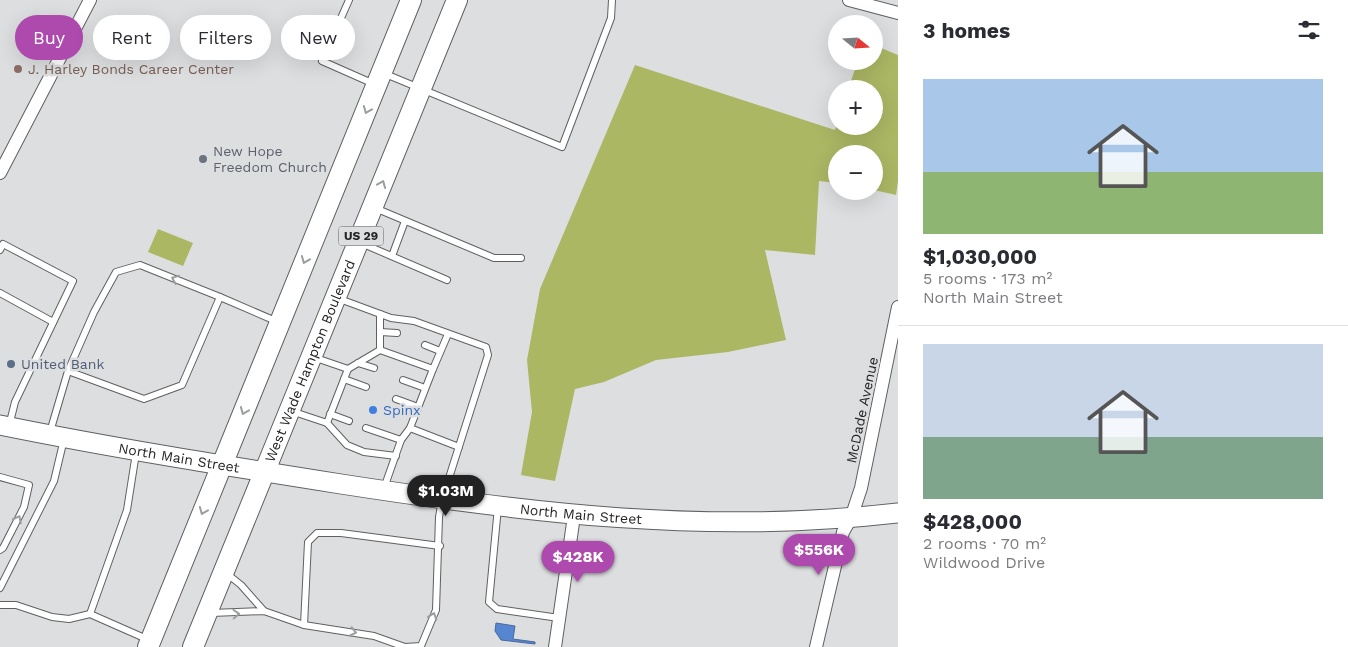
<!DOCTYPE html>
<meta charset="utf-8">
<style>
body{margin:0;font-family:"Work Sans",sans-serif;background:#f2f2f3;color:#2b2b33;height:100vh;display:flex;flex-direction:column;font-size:19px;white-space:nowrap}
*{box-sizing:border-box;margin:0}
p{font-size:16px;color:#7c7c81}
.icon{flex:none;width:28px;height:28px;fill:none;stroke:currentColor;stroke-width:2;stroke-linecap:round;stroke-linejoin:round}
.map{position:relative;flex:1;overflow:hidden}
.sheet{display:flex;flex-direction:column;background:#fff;width:450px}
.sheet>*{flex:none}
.hud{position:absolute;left:15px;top:15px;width:475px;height:45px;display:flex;gap:10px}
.needle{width:32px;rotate:108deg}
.buttons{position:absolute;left:828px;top:15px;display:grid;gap:10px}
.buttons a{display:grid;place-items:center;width:55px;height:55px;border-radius:50%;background:#fff;box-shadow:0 5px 20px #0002;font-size:25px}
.price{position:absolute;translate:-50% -42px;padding:0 11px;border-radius:18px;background:#ae49ad;color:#fff;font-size:16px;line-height:32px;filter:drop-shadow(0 1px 2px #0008)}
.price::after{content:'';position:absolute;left:50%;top:30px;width:15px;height:11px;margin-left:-8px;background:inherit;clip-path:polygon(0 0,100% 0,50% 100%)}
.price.active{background:#222;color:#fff}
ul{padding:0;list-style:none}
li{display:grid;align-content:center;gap:10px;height:265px;padding:0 25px}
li+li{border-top:1px solid #e1e1e2}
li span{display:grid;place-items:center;height:155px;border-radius:0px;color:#555}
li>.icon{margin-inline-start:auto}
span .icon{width:90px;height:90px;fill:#fffc;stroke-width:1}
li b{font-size:21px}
h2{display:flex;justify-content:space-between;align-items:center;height:60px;padding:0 25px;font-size:21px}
.pill{padding:0 18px;border-radius:22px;background:#fff;box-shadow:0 5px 20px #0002;font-size:18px;line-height:45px}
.pill.active{background:#ae49ad;color:#fff}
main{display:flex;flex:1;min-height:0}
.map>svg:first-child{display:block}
</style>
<main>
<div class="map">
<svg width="898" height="647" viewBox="0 0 898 647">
<rect width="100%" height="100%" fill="#dddee0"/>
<g fill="#acb764">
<polygon points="874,45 898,55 898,181 896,195 874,190 874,154 836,154 836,183 819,181 815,255 765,250 786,340 728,352 656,360 604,382 575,389 555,481 521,475 532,412 527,360 540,289 635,65 835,130 836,126 874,126 874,89 848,89 858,61 874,61"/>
<polygon points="158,229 193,243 183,266 148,252"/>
</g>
<polygon fill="#5686d0" stroke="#47699d" points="496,623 515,626 513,639 535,642 535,644 501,640 495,631"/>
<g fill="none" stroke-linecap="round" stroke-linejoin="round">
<defs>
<g id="lane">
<polyline points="349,0 322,61 374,84"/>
<polyline points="383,73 562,147 611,18 612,0"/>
<polyline points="375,208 494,258 521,258"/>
<polyline points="361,243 447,280"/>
<polyline points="0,250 3,244 73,281 15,402 9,426"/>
<polyline points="392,256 405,221"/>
<polyline points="0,293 53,322"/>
<polyline points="337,298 391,318 414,321 486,347 488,355 442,500 439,517 436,610 421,646 405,647"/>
<polyline points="380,314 380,350"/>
<polyline points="380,332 397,333"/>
<polyline points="425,345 440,351"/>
<polyline points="313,357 348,369 380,350 433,369 410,428 459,447"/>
<polyline points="358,363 374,368"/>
<polyline points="433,369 448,334"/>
<polyline points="68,371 94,312 116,272 140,265 220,297"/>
<polyline points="344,379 366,387"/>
<polyline points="403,380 425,388"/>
<polyline points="396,399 418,407"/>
<polyline points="291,411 327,423 348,369"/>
<polyline points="330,414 349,421"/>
<polyline points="327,423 347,445 364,452 396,456"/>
<polyline points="366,428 401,440"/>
<polyline points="50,432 68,371 144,399 182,385 220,297 278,322"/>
<polyline points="0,477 29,485 24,507 3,548 0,550"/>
<polyline points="384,488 401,440 410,428"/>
<polyline points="498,507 489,602 497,609 559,618"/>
<polyline points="226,573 241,585 264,611"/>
<polyline points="0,588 54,481 64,439"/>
<polyline points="0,605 16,605 52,617 69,619 90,614 149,640"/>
<polyline points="211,613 264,611 304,625 374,636 405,647"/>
<polyline points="90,614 127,510 136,453"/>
<polyline points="304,625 308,542 317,533 341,533 440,546"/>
</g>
<g id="street">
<polyline points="849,0 898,13"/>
<polyline points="0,173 90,0"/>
<polyline points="555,647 574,516"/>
<polyline points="816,647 843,532 851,518 861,488 898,307"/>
</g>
<g id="secondary">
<path id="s1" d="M 0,425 C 113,448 227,466 341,484 C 528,513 708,535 898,513"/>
</g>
<g id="primary">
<polyline points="148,647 411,0"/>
<path id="s2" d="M 193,647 L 457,0"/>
</g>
</defs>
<use href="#lane" stroke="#5f6061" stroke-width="8"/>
<use href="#street" stroke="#5f6061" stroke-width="14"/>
<use href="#secondary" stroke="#5f6061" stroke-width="21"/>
<use href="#primary" stroke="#5f6061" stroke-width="22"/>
<use href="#lane" stroke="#fff" stroke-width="6"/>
<use href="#street" stroke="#fff" stroke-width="12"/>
<use href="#secondary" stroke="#fff" stroke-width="19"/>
<use href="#primary" stroke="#fff" stroke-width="20"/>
</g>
<defs><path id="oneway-chevron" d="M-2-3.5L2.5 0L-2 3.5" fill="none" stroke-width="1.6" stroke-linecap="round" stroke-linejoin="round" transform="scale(1.25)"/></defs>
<g stroke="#9c9d9d">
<use href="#oneway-chevron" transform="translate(367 110) rotate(112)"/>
<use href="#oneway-chevron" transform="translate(382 184) rotate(-68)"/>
<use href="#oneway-chevron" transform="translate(305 260) rotate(112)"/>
<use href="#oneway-chevron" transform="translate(175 279) rotate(-158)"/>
<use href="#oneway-chevron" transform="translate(244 411) rotate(112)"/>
<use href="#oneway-chevron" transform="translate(203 511) rotate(112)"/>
<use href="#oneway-chevron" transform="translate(18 519) rotate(-63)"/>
<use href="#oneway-chevron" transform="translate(236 614) rotate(-2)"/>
<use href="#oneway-chevron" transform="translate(433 616) rotate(-71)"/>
<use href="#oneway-chevron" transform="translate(353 632) rotate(12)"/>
</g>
<circle fill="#8d6e63" stroke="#dddee0" stroke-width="2" cx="18" cy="69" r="5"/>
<circle fill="#6b7280" stroke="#dddee0" stroke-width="2" cx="203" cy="159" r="5"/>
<circle fill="#5c6f8a" stroke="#dddee0" stroke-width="2" cx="11" cy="364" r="5"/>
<circle fill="#3f7fe0" stroke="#dddee0" stroke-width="2" cx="373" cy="410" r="5"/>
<g text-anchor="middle" stroke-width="5" stroke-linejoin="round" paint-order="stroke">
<rect fill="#dddee0" stroke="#5c5c5d" stroke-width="1" x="338.5" y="226.5" width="45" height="19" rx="4"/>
<g font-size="12" font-weight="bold" fill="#242525">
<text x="361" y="240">US 29</text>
</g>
<g font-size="14" fill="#785e54" stroke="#dddee0" text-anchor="start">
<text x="28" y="74">J. Harley Bonds Career Center</text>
</g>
<g font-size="14" fill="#5b616d" stroke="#dddee0" text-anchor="start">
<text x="213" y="156">New Hope<tspan x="213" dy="16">Freedom Church</tspan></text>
</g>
<g font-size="14" fill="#242525" stroke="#dddee0">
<text dy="5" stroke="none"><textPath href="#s2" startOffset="309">West Wade Hampton Boulevard</textPath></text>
<text transform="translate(862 410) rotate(-78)" y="5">McDade Avenue</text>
<text dy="5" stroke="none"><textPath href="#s1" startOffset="182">North Main Street</textPath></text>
<text dy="5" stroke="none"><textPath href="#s1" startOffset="588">North Main Street</textPath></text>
</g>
<g font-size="14" fill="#4e5e75" stroke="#dddee0" text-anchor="start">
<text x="21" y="369">United Bank</text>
</g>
<g font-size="14" fill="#366cbe" stroke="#dddee0" text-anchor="start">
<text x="383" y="415">Spinx</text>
</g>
</g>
</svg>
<div class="buttons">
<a><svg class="needle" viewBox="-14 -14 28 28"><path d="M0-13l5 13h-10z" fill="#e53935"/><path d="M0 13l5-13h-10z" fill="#7c7c81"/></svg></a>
<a>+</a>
<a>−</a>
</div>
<b class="price active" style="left:446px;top:517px">$1.03M</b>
<b class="price" style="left:819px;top:576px">$556K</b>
<b class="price" style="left:578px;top:583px">$428K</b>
<div class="hud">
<a class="pill active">Buy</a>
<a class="pill">Rent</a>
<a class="pill">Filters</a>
<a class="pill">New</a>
</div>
</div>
<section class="sheet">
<h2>3 homes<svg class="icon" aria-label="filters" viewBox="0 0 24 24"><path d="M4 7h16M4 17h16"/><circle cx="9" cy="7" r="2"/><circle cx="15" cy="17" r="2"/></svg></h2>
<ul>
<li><span style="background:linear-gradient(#a9c7e8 60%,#8fb573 0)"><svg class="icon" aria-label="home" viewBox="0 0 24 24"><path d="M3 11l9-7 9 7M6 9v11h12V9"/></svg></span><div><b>$1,030,000</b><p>5 rooms · 173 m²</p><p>North Main Street</p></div></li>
<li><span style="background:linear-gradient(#c9d6e8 60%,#7fa58c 0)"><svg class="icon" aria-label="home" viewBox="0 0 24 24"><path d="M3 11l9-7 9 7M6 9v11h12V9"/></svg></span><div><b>$428,000</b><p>2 rooms · 70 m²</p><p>Wildwood Drive</p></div></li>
</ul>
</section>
</main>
